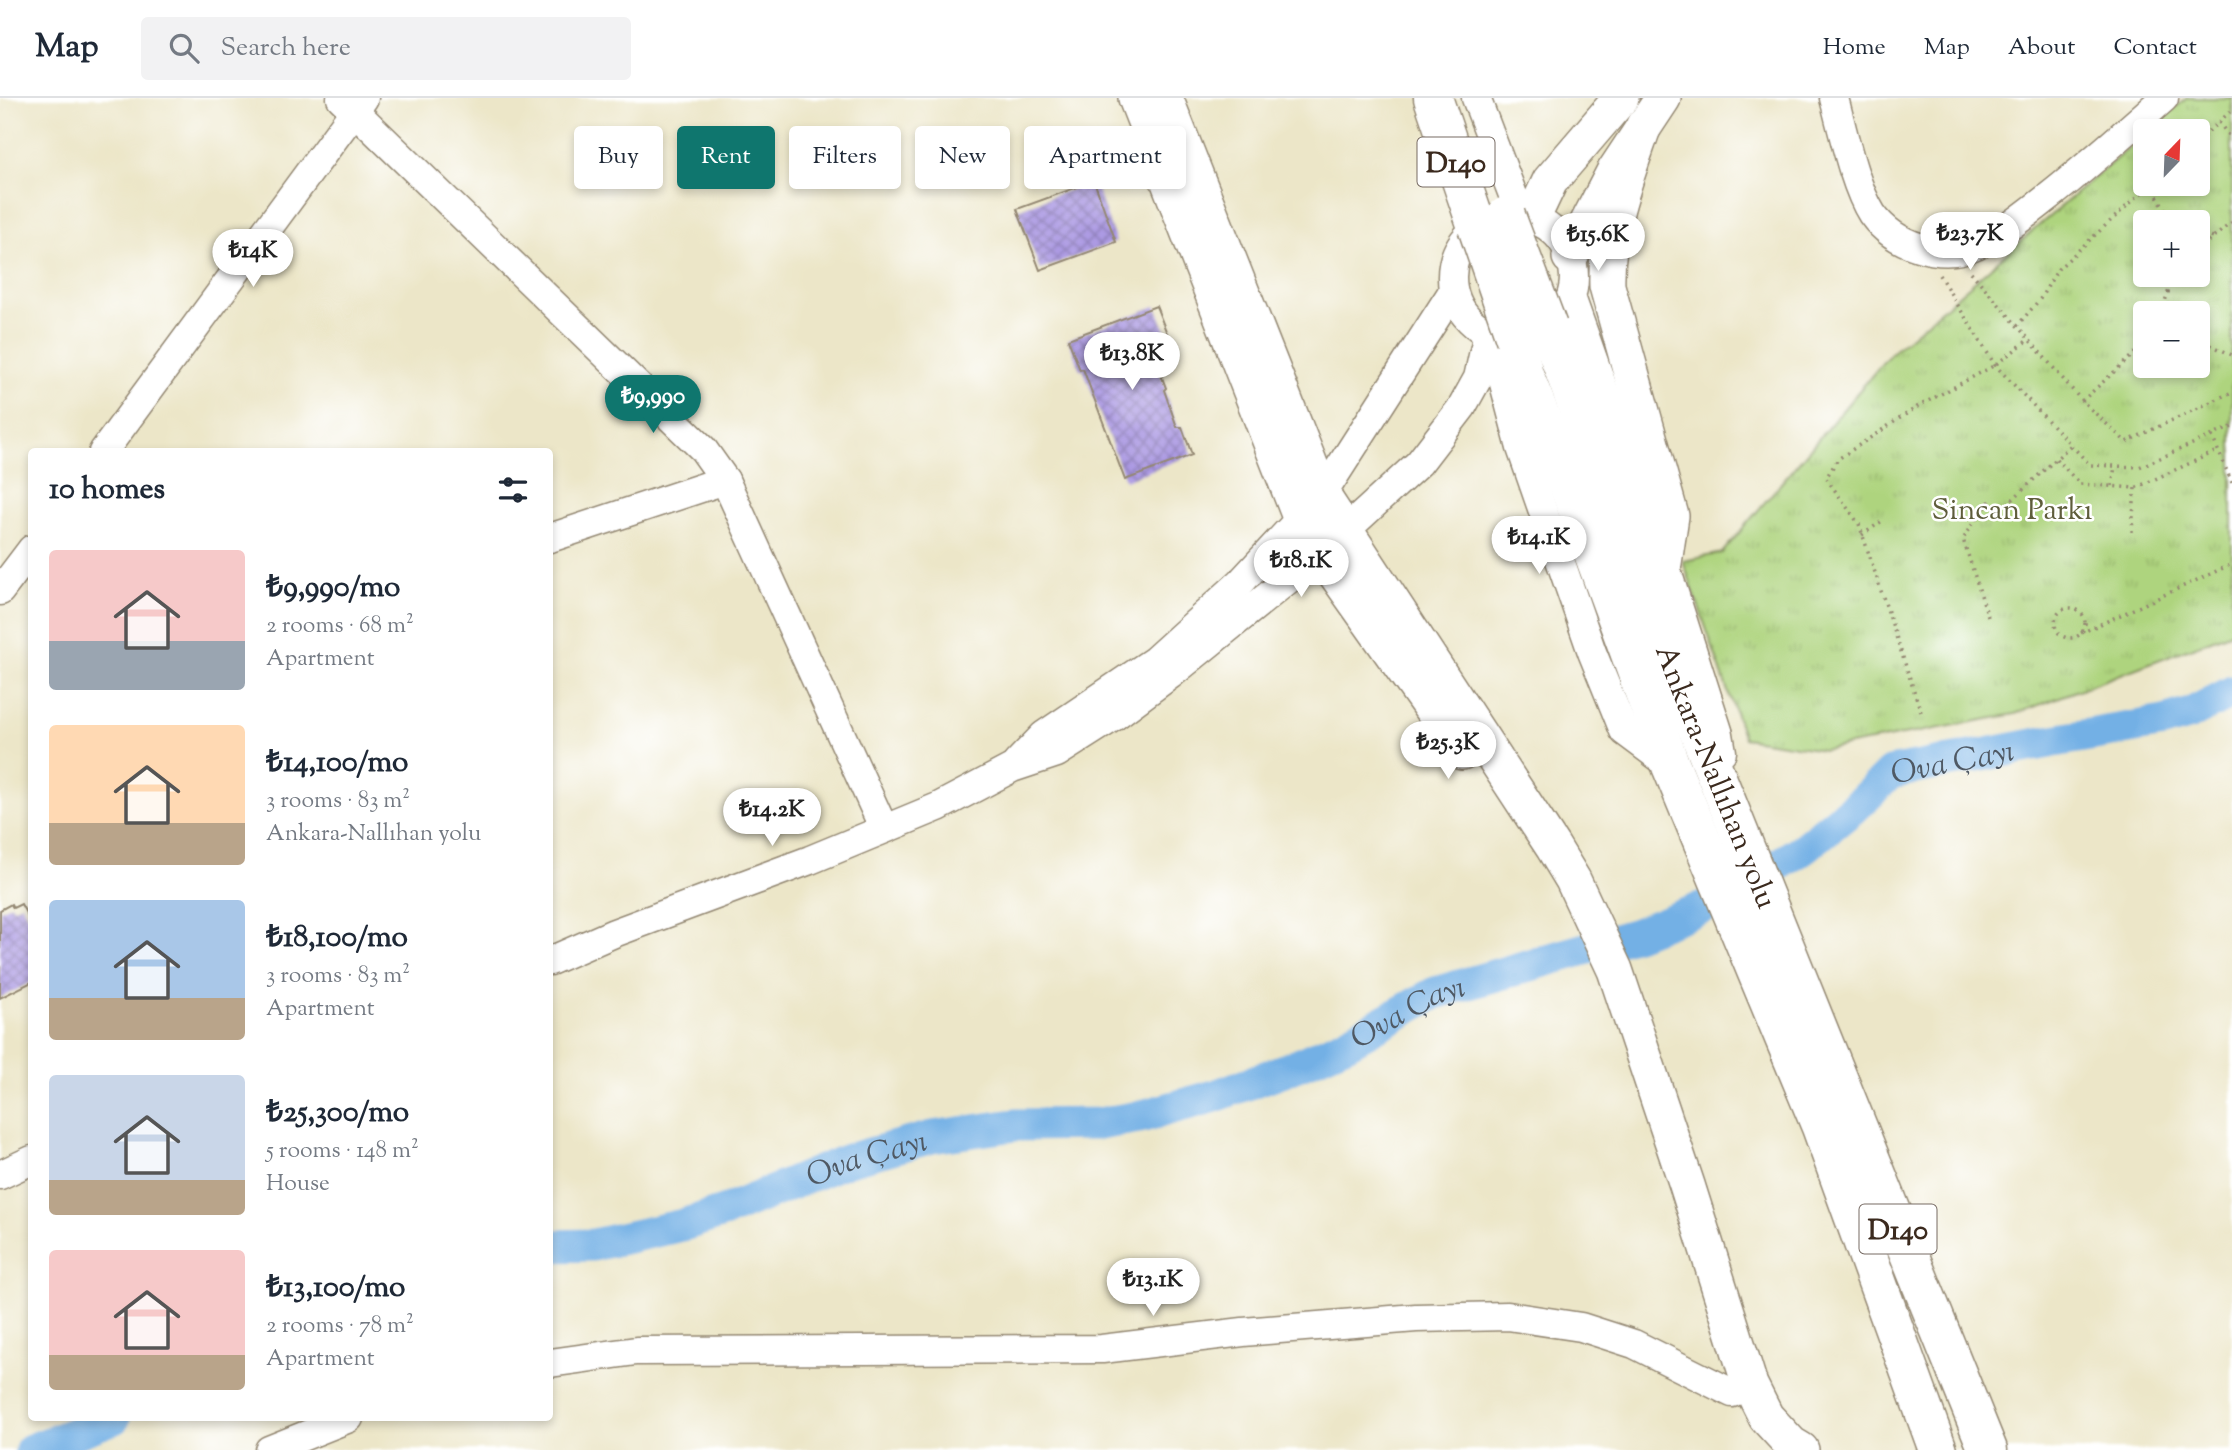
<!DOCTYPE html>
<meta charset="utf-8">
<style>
body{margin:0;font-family:"Sorts Mill Goudy",serif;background:#f2f2f3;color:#1f2937;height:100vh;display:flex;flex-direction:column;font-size:26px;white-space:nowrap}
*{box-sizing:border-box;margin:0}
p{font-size:23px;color:#747a83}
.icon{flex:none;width:38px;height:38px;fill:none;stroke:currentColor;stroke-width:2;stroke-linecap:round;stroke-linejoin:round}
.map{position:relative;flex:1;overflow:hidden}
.sheet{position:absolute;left:28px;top:350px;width:525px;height:973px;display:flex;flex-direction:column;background:#fff;border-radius:7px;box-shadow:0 4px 10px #0003}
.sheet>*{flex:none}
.guide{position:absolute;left:574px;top:28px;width:665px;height:63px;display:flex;gap:14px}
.needle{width:46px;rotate:23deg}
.buttons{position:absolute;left:2133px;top:21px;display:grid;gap:14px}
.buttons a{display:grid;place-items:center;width:77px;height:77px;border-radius:7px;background:#fff;box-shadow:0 4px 10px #0003;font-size:35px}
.price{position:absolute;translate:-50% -60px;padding:0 16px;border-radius:24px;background:#fff;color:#222;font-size:23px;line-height:46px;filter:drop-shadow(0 2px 4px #0008)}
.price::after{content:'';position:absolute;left:50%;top:42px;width:21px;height:16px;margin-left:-10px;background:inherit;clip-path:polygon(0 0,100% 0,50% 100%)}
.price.active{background:#0f766e;color:#fff}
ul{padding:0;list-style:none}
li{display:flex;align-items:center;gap:21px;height:175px;padding:0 21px}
li span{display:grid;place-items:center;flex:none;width:196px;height:140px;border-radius:7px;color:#555}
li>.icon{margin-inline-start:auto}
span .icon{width:84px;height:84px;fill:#fffc;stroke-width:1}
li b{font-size:30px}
h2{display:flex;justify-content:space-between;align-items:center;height:84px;padding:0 21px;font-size:30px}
.chip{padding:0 24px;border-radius:7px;background:#fff;box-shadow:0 4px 10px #0003;font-size:24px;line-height:63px}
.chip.active{background:#0f766e;color:#fff}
header{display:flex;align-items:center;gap:42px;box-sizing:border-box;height:98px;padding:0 35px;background:#fff;border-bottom:2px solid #e0e1e3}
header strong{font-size:33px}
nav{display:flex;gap:38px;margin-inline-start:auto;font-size:24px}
.search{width:490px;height:63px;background:#f2f2f3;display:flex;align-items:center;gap:18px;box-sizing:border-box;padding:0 24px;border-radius:7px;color:#747a83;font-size:26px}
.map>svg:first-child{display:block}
</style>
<header>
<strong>Map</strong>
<div class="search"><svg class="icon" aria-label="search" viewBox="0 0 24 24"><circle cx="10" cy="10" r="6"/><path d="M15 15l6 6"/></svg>Search here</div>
<nav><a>Home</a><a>Map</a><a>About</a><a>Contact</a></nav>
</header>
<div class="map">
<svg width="2232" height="1352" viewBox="0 0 2232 1352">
<defs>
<pattern id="park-tufts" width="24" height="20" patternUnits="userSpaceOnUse" patternTransform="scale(1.75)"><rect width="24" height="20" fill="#aed47e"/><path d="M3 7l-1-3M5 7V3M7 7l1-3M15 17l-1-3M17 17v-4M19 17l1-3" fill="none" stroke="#97b66c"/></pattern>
<pattern id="building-cross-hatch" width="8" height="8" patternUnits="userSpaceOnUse" patternTransform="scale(1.75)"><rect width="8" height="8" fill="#ac9ae3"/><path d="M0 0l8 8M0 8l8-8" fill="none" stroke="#8d7eb7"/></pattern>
</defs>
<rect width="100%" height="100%" fill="#fff"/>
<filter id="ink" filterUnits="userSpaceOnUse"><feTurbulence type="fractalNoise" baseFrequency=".0143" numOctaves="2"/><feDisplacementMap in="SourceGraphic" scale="14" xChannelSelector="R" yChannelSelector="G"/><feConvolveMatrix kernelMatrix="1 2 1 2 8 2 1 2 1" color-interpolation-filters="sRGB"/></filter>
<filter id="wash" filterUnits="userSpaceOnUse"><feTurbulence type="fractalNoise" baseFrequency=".00686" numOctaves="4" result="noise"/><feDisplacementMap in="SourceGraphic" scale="28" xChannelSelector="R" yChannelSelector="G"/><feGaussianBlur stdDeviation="1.57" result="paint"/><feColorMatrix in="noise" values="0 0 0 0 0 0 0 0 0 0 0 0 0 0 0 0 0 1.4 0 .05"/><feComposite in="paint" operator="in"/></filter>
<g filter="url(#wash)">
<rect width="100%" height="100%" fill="#ece6c8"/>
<path fill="url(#park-tufts)" stroke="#747f4e" stroke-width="2" fill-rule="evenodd" d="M 2187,0 L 2232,0 L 2232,534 L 2015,616 L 1823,652 L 1744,640 L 1683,463 L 1722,455 L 1890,256 L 2145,36 L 2146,86 L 2198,86 L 2198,33 L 2148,33 ZM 2146,124 L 2198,124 L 2198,177 L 2146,177 ZM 2146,215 L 2198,215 L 2198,268 L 2146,268 Z"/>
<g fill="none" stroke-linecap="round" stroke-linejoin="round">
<g stroke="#73b0e5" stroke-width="33">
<path id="s1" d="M 550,1148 L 593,1147 L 683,1127 L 726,1113 L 848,1062 L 932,1039 L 1015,1027 L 1099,1026 L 1139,1019 L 1215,998 L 1300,966 L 1346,945 L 1435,895 L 1636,836 L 1706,808 L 1740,791 L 1803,751 L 1863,702 L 1890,675 L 2054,643 L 2164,624 L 2190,616 L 2232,594"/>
<polyline points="31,1352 114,1320"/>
</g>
</g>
<g id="blocks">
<g fill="url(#building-cross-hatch)">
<polygon points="1094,83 1116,144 1040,172 1017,111"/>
<polygon points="1156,208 1168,238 1149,245 1166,290 1164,292 1177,329 1182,329 1192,357 1125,382 1083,271 1080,272 1068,241"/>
<polygon points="11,806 13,810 21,806 32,826 32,884 0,900 0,812"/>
</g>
</g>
</g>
<g filter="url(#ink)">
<use href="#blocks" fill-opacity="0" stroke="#948873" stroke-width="2"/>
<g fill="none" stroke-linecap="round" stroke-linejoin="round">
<defs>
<g id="minor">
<polyline points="341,0 703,351 725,382 884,731"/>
<polyline points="1476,0 1521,118"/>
<path d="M 1834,0 C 1843,33 1854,88 1872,116 C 1894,147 1941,163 1976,147 C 2002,136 2025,117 2047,100 C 2088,68 2126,34 2164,0"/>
<circle cx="1513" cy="179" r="61"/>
<polyline points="1571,199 1659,448 1719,636 1722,654"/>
<polyline points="1491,236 1521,350 1592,554 1624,633 1671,668"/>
<polyline points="103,354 364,0"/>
<polyline points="550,440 725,382"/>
<polyline points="0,493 32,451"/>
<polyline points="1017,665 1044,637 1155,562 1240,485 1322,397 1453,193"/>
<polyline points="550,863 614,835 810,762 938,709 1012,670 1057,655 1112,620 1170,577 1321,455 1419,365 1462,309 1478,280 1488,235"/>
<polyline points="0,1077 32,1062"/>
<polyline points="550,1265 636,1253 1102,1251 1243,1234 1416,1220 1508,1218 1581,1229 1634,1246 1732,1295"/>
<polyline points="269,1352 349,1320"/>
</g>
<g id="major">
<polyline points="1136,0 1300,419 1321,455 1462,654"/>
<polyline points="1165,0 1322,397 1553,749 1573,782 1615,872 1687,1087 1750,1287 1766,1319 1791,1346 1801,1352"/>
<path d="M 1644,27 C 1626,80 1605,131 1607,188 L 1671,418 L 1664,465"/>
<polyline points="1532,121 1550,83 1621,0"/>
<polyline points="1570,159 1614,74 1663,0"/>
</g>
<g id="highway">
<polyline points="1433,0 1477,129"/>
<path id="s2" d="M 1548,229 L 1676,578 L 1988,1352"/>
<polyline points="1515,240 1524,276 1567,384 1671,668 1821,1029 1938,1352"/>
</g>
</defs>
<use href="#minor" stroke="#948873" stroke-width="31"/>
<use href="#major" stroke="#948873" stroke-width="38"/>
<use href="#highway" stroke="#948873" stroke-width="41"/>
<g stroke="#948873" stroke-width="3.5" stroke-dasharray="2 5" stroke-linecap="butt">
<polyline points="2219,24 2232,43"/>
<polyline points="2198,43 2232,12"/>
<polyline points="2150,86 2165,111 2180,124"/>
<polyline points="2198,134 2213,140"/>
<polyline points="2198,153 2232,124"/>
<polyline points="1971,174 2082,303 2126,344 2232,294"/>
<polyline points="1939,177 1995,267 2090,367 2139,369 2232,329"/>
<polyline points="2161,215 2174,177"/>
<polyline points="2017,228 2040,201 2058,171 2151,86"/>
<polyline points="2198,241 2232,257"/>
<polyline points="2082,303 2146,245"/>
<polyline points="2212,338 2232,385"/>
<polyline points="2056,361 2080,386 2135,390 2217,353"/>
<polyline points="2112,388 2115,368"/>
<polyline points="2132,434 2135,390"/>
<polyline points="1862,437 1882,423"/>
<circle cx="2070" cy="525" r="15"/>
<polyline points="1988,519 1963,441 1989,404 1998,415 2071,347"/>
<polyline points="2081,535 2232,466"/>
<polyline points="1921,614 1859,426 1826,380 1838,361 1917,309 1995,267 2028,242"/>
</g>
<use href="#minor" stroke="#fff" stroke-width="28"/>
<use href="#major" stroke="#fff" stroke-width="35"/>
<use href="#highway" stroke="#fff" stroke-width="38"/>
<defs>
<g id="highway-bridge">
<polyline points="1506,118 1548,229"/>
<polyline points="1477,129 1515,240"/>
</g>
</defs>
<use href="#highway-bridge" stroke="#948873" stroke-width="41" stroke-linecap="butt"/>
<use href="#highway-bridge" stroke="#fff" stroke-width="38"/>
</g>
</g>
<g text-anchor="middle" stroke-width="5" stroke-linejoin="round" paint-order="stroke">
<g fill="#fff" stroke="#766a62" stroke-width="2">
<rect x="1417.5" y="39.5" width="77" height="49" rx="5"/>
<rect x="1859.5" y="1106.5" width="77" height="49" rx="5"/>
</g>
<g font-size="28" font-weight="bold" fill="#3b2a1e">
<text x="1456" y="74">D140</text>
<text x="1898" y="1141">D140</text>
</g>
<g font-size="30" fill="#5e5d3b" stroke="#fff">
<text x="2012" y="421">Sincan Parkı</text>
</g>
<g font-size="30" fill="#3b2a1e" stroke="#fff">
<text dy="10" stroke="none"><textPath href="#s2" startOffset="480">Ankara-Nallıhan yolu</textPath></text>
</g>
<g font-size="32" font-style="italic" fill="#4f5964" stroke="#fff">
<text dy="11" stroke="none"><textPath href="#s1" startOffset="1507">Ova Çayı</textPath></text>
<text dy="11" stroke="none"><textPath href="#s1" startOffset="898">Ova Çayı</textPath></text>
<text dy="11" stroke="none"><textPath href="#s1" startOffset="331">Ova Çayı</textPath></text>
</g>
</g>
</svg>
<div class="buttons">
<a><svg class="needle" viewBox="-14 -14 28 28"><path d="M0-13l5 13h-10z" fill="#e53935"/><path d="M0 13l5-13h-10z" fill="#747a83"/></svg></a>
<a>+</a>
<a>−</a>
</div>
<b class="price" style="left:1970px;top:174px">₺23.7K</b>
<b class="price" style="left:1598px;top:175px">₺15.6K</b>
<b class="price" style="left:253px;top:191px">₺14K</b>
<b class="price" style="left:1132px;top:294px">₺13.8K</b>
<b class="price active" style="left:653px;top:337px">₺9,990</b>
<b class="price" style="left:1539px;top:478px">₺14.1K</b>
<b class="price" style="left:1301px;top:501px">₺18.1K</b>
<b class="price" style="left:1448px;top:683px">₺25.3K</b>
<b class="price" style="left:772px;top:750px">₺14.2K</b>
<b class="price" style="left:1153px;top:1220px">₺13.1K</b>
<div class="guide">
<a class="chip">Buy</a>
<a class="chip active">Rent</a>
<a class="chip">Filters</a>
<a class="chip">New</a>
<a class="chip">Apartment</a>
</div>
<section class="sheet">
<h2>10 homes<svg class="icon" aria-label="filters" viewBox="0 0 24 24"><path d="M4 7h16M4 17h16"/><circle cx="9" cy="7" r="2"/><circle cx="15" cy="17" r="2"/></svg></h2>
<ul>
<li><span style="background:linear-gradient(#f6c9c9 65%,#9aa5b1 0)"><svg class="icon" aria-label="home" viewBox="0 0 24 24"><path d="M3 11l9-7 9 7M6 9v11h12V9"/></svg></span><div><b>₺9,990/mo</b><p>2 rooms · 68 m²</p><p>Apartment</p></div></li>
<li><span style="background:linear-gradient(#ffd9b3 70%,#b9a48a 0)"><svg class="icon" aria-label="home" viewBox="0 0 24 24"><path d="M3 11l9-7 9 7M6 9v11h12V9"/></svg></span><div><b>₺14,100/mo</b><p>3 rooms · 83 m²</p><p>Ankara-Nallıhan yolu</p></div></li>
<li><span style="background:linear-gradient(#a9c7e8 70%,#b9a48a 0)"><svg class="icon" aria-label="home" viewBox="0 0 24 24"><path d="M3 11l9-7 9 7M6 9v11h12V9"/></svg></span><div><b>₺18,100/mo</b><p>3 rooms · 83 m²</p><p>Apartment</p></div></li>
<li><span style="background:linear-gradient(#c9d6e8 75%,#b9a48a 0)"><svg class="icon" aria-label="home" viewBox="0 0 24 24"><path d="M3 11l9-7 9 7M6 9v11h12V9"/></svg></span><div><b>₺25,300/mo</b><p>5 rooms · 148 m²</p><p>House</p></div></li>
<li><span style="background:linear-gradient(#f6c9c9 75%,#b9a48a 0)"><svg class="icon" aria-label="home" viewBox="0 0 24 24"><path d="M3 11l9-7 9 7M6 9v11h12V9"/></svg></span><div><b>₺13,100/mo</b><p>2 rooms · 78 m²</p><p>Apartment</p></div></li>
</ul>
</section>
</div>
